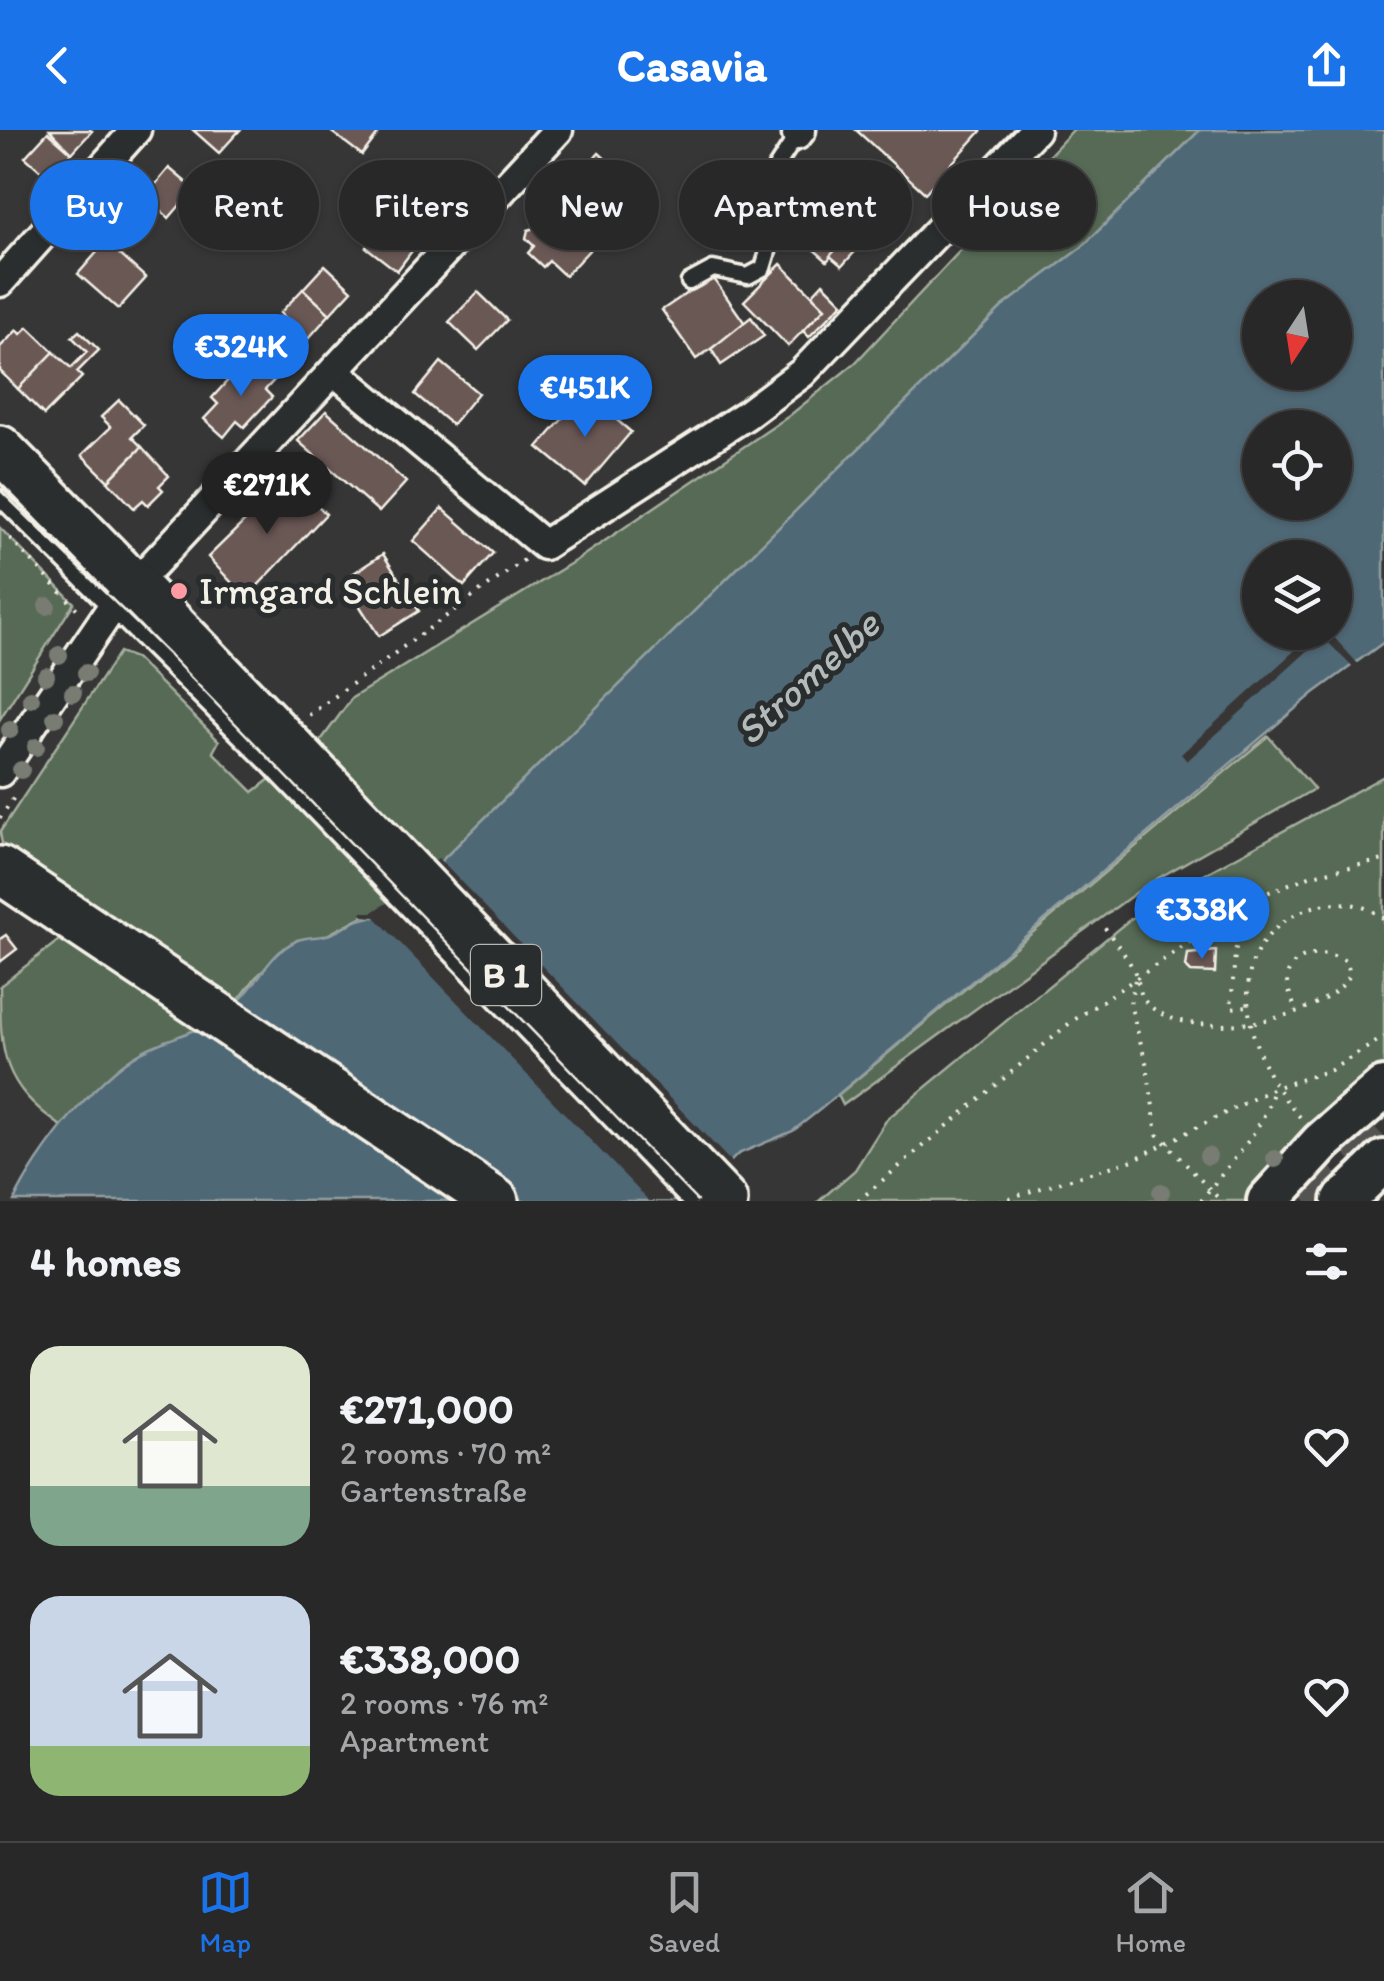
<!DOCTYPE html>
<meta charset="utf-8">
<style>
body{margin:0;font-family:Itim,sans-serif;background:#313030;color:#f1f3f6;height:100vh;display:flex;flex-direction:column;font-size:38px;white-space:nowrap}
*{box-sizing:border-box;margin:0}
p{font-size:32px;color:#a5a6a8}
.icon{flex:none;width:55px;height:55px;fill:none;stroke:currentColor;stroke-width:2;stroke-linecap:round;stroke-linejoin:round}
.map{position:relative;height:1071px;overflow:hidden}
.drawer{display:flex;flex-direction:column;background:#292828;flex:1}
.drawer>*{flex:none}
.guide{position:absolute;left:30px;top:30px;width:1325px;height:90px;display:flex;gap:20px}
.needle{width:65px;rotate:192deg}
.controls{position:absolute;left:1242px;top:150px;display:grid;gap:20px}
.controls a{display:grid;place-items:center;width:110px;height:110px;border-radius:50%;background:#292828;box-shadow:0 2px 8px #0004,0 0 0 2px #454445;font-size:50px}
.price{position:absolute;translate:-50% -85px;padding:0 22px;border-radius:35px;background:#1a73e8;color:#fff;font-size:32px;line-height:65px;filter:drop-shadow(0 2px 5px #0008)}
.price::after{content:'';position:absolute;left:50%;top:60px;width:30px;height:22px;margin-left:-15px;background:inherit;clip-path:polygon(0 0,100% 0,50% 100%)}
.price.selected{background:#222;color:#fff}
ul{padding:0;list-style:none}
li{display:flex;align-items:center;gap:30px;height:250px;padding:0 30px}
li span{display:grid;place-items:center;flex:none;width:280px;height:200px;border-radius:30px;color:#555}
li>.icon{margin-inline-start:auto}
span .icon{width:120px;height:120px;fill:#fffc;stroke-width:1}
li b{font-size:42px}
h2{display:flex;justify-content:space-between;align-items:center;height:120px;padding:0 30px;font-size:42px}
.chip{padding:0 35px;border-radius:45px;background:#292828;box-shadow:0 2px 8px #0004,0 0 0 2px #454445;font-size:35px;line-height:90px}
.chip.selected{background:#1a73e8;color:#fff}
header{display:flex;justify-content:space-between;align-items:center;height:130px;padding:0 30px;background:#1a73e8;color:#fff;font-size:45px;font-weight:700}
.tabs{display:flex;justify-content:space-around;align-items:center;height:140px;border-top:2px solid #454445;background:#292828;font-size:28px;color:#a5a6a8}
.tabs a{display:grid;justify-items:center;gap:5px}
.tabs .selected{color:#1a73e8}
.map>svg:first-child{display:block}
</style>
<header><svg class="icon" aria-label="back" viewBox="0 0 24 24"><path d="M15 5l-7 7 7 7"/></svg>Casavia<svg class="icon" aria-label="share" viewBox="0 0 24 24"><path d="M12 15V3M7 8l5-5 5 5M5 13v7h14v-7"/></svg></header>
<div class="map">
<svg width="1384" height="1071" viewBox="0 0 1384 1071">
<rect width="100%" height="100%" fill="#373636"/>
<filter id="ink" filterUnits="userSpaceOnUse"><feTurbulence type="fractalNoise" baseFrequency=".01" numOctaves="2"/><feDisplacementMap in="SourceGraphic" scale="20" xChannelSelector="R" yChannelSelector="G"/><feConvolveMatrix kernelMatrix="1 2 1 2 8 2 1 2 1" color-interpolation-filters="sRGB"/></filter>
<g filter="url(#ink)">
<g fill="#566a54" stroke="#a5ae9e" stroke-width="2.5">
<path d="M 1073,0 L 1200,0 L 1082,117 L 1002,177 L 416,756 L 375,787 L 363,786 L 323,807 L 297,810 L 256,847 L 235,875 L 193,905 L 165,911 L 137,926 L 61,996 C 2,954 0,925 0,856 L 99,779 L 56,750 L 49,753 L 3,720 L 0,702 L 119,522 L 135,528 L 219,611 L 213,622 L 253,662 L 322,609 L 352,568 L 578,429 L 789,286 L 855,233 Z"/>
<polygon points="0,398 74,473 0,589"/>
<polygon points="1268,606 1314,659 1148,754 843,975 838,965"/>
<polygon points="1384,646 1384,938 1252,1071 819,1071 855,1040 887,989 1129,790 1190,752"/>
</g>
<path fill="#506875" stroke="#929fa3" stroke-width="2.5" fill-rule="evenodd" d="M 1200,0 L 1384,0 L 1384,512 L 1314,563 L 822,978 L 793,1001 L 738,1024 L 691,1071 L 14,1071 C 36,1023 101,939 151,917 C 185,902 199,903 232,877 C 256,859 267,824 296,811 C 307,805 321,809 333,803 C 348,796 358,787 375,787 L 416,756 L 1002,177 L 1082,117 ZM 1260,168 L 1335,168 L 1335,242 L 1260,242 ZM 1260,298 L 1335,298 L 1335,372 L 1260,372 ZM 1260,428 L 1335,428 L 1335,502 L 1260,502 Z"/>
<g fill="#373636">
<polygon points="1314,503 1330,503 1360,536 1355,540 1323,507 1187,631 1181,624"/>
<polygon points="438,728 734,1035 698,1071 649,1071 375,787 363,786 361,782 373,782 394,768"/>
</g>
<g fill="#6b5955" stroke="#f4f1e8" stroke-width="2.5">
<polygon points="50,0 90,0 92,1 72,23"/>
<polygon points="193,0 240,0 219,23"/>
<polygon points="329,0 381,0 362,25"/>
<polygon points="856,0 982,0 925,63"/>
<polygon points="48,2 72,23 50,49 25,27"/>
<polygon points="599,23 644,64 618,92 574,51"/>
<polygon points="380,33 409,56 398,70 368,47"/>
<polygon points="169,38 194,59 169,88 145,67"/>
<polygon points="818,47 865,88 827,131 780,90"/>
<polygon points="394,79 426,102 397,141 366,117"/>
<polygon points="553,83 591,118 565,146 549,131 543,137 528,123 534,116 526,108 528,100 541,96"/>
<polygon points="865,88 876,98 842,136 830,126"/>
<polygon points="106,112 146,148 118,179 78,144"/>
<polygon points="781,134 825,178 788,216 744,171"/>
<polygon points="325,135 352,160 330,184 303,159"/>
<polygon points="712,146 746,195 696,229 662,180"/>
<polygon points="823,153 843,173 809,207 803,201 825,178 812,165"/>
<polygon points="303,159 330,184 308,209 304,205 300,209 285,195 288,191 280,183"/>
<polygon points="478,162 507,190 478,220 449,192"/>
<polygon points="751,187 764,206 721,235 711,219"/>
<polygon points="28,197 54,222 18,259 0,241 0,217 17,200 21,204"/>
<polygon points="79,201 99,220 77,242 82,247 44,285 18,259 54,222 71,238 87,222 72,207"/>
<polygon points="259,232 276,248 265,260 272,267 244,297 237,291 224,307 204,289 218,274 212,268 240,237 248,245"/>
<polygon points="441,232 478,263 452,295 415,264"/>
<polygon points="585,263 631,302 585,356 538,317"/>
<polygon points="119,270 144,295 132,307 142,317 108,351 82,325 111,297 101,287"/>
<polygon points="326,281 406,352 379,382 298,311"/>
<polygon points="142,317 169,346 159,356 163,360 148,375 143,370 134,378 108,351"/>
<polygon points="290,347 326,384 246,468 208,427"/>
<polygon points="442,378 493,423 464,456 413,411"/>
<polygon points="383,424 419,481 379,506 343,450"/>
<polygon points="6,805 17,819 0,832 0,809"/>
<polygon points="1216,821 1215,843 1191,842 1186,837 1188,824"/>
</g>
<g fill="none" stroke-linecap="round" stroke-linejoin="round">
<polyline stroke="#535251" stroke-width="40" stroke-dasharray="40 20" stroke-linecap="butt" points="1307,1071 1384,996"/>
<defs>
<g id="service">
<polyline points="689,152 713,139 748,146 763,138 770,115 771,45 797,5"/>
<polyline points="0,368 269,635 689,1071"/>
</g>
<g id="minor">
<polyline points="797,5 801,0"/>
<polyline points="0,152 136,0"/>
<polyline points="334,241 544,415 746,285 802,243 1035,0"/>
<polyline points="0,642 109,482 558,0"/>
</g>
<g id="secondary">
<polyline points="1268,1071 1322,1012 1384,958"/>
<polyline points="1343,1071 1384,1031"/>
</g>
<g id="primary">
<path d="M 0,319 C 245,566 483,821 724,1071"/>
<polyline points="0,740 495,1071"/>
</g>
</defs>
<use href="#service" stroke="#f4f1e8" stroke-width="21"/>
<use href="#minor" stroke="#f4f1e8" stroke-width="35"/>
<use href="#secondary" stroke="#f4f1e8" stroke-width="48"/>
<use href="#primary" stroke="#f4f1e8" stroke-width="52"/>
<g stroke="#f4f1e8" stroke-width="4" stroke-dasharray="2.5 8" stroke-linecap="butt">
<polyline points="10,408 79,481"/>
<polyline points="309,585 524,430"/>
<polyline points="0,688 17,663"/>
<polyline points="1244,776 1235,823 1231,878 1248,876"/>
<path d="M 1105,798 C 1115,812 1128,827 1135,843 C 1141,856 1138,867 1151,877 C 1194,913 1324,891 1350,845 L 1347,832 C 1331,820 1292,820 1287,847 C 1286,857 1292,869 1295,878"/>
<polyline points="1135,850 1130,874 1147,936 1157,1004 1221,1071"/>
<path d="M 1300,987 C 1266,950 1243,900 1249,848 C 1256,788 1337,750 1384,789"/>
<polyline points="858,1071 1071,892 1259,766 1312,745 1384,730"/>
<polyline points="999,1071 1133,1030 1274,958 1331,940 1384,907"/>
<path d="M 1201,1071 C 1226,1036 1264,1002 1274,958"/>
</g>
<use href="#service" stroke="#2a2d2e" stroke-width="14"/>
<use href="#minor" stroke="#2a2d2e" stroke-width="28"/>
<use href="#secondary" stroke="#2a2d2e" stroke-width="40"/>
<use href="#primary" stroke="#2a2d2e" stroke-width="45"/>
<polyline stroke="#f4f1e8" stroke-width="2.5" points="0,360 170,526 697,1071"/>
</g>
<g fill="#787b73">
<circle cx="47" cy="476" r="9"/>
<circle cx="59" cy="525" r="9"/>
<circle cx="86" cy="543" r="9"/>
<circle cx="46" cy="546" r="9"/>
<circle cx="73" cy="563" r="9"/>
<circle cx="31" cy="569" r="9"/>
<circle cx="55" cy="588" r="9"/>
<circle cx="10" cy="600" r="9"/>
<circle cx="36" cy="617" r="9"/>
<circle cx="21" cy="640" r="9"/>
<circle cx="1208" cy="1026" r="9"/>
<circle cx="1275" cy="1029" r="9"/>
<circle cx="1161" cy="1062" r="9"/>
</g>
</g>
<circle fill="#ff9aa2" stroke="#2a2d2e" stroke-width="4" cx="179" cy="461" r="10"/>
<g text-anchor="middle" stroke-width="10" stroke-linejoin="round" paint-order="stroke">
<rect fill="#2a2d2e" stroke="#b7b6b0" stroke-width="2.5" x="471" y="815" width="70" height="60" rx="8"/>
<g font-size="35" font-weight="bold" fill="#f4f1e8">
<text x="506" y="857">B 1</text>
</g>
<g font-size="38" fill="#f4f1e8" stroke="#2a2d2e" text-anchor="start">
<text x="199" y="474">Irmgard Schlein</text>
</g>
<g font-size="40" font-style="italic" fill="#b2baba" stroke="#2a2d2e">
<text transform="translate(807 547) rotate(-42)" y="14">Stromelbe</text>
</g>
</g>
</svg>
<div class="controls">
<a><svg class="needle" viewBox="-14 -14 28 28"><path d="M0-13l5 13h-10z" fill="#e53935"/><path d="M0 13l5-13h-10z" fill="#a5a6a8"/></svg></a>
<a><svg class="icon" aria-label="locate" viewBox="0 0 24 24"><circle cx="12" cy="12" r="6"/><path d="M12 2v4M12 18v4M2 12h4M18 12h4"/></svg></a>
<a><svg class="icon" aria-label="layers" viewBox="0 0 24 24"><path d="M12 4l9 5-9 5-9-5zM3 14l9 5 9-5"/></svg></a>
</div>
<b class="price" style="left:241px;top:269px">€324K</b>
<b class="price" style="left:585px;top:310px">€451K</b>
<b class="price selected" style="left:267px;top:407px">€271K</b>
<b class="price" style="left:1202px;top:832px">€338K</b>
<div class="guide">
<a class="chip selected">Buy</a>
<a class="chip">Rent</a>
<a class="chip">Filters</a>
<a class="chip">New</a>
<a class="chip">Apartment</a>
<a class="chip">House</a>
</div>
</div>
<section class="drawer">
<h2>4 homes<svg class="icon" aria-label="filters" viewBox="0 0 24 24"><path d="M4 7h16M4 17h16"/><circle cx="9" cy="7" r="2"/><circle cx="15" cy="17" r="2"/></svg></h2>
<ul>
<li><span style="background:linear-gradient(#dfe7d0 70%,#7fa58c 0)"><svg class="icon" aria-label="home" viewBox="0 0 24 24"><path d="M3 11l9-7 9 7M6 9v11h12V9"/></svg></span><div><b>€271,000</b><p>2 rooms · 70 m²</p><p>Gartenstraße</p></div><svg class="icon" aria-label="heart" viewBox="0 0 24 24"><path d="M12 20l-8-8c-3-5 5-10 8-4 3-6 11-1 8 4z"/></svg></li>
<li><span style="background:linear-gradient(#c9d6e8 75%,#8fb573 0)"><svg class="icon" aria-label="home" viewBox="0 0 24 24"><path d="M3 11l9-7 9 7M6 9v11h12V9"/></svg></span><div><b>€338,000</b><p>2 rooms · 76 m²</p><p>Apartment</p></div><svg class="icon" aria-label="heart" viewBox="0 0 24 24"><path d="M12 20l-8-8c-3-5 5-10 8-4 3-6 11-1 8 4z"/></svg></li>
</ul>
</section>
<nav class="tabs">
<a class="selected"><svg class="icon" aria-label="map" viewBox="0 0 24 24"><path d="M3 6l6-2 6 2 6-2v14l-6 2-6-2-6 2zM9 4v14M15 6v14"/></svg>Map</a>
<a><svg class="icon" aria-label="saved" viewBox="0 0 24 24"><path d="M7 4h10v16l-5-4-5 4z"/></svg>Saved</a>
<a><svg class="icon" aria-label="home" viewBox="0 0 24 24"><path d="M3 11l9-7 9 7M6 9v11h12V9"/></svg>Home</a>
</nav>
